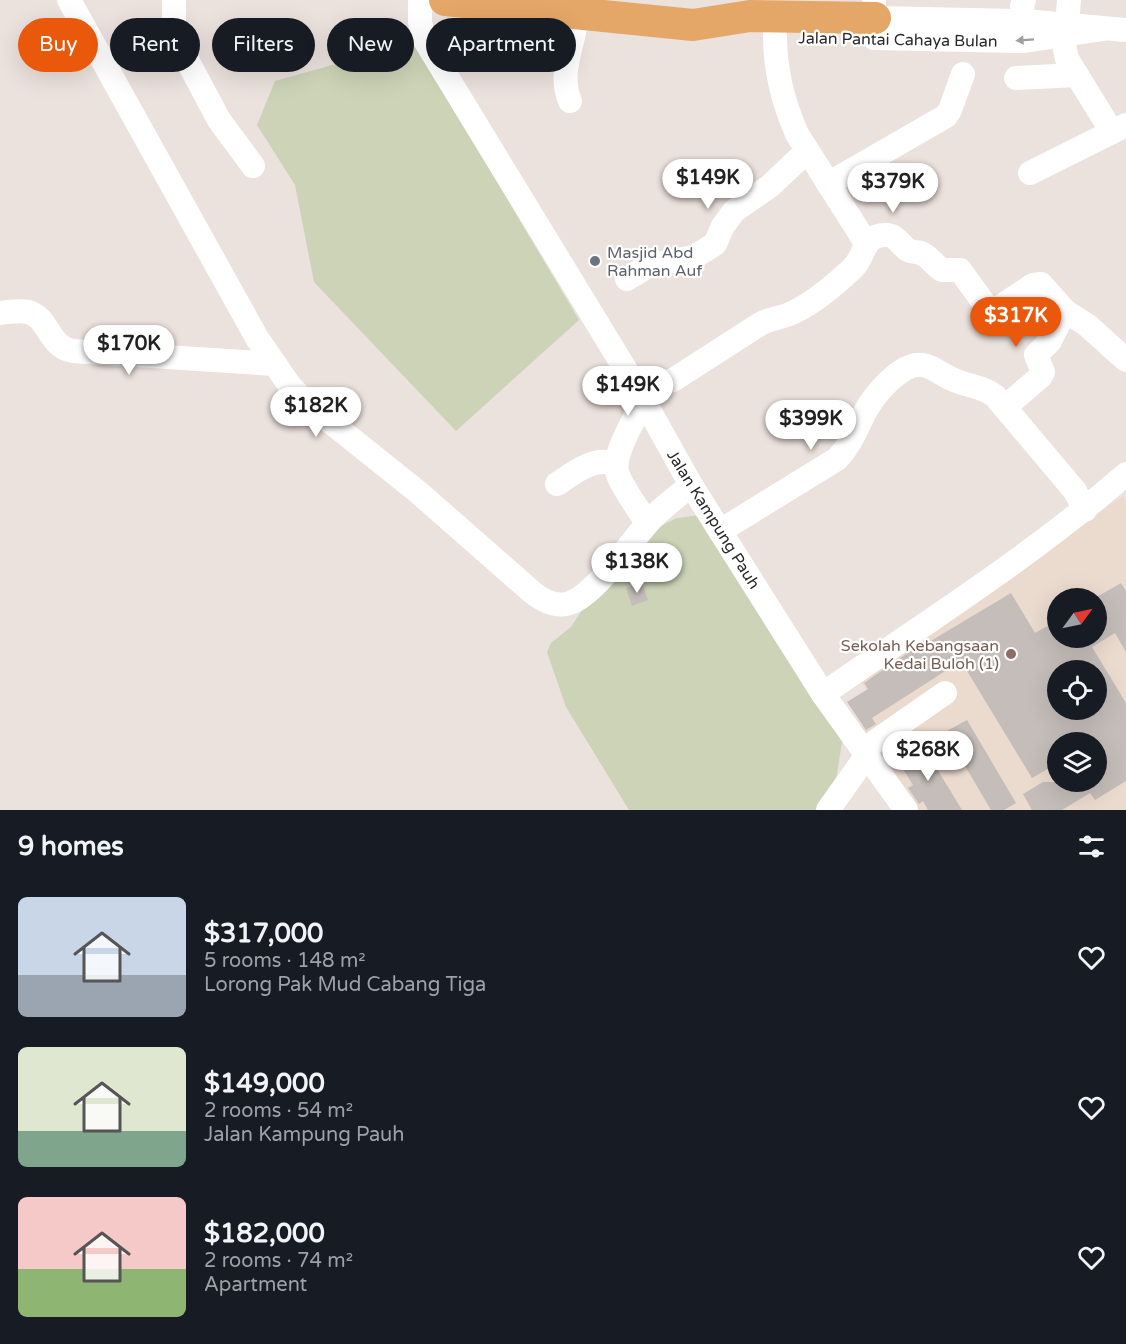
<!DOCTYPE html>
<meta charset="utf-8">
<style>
body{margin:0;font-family:"Varela Round",sans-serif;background:#242831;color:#f1f3f6;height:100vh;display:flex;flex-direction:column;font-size:22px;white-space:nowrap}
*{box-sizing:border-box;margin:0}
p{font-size:20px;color:#9ea1a6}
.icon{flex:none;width:33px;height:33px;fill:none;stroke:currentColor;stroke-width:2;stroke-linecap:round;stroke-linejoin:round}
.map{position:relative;height:810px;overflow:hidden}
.side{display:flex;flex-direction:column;background:#171b24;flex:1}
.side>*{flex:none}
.banner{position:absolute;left:18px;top:18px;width:600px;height:54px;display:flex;gap:12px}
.needle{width:39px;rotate:57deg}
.tools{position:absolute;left:1047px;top:588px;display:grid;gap:12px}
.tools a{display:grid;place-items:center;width:60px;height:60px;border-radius:50%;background:#171b24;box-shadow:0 6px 24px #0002;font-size:30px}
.price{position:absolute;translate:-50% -51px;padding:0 14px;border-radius:21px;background:#fff;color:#222;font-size:20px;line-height:39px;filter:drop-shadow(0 2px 3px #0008)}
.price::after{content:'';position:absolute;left:50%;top:36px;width:18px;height:14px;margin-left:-9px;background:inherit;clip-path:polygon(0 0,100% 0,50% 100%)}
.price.selected{background:#ea580c;color:#fff}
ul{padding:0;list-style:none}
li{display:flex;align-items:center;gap:18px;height:150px;padding:0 18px}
li span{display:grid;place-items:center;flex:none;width:168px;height:120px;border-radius:9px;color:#555}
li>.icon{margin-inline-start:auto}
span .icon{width:72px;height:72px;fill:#fffc;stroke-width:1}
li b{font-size:26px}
h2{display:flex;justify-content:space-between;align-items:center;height:72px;padding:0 18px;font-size:26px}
.pill{padding:0 21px;border-radius:27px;background:#171b24;box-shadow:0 6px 24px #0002;font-size:21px;line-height:54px}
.pill.selected{background:#ea580c;color:#fff}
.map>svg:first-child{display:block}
</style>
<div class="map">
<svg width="1126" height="810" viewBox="0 0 1126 810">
<rect width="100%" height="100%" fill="#ebe1dd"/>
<path fill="#ebdace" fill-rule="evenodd" d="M 1123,496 L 1126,501 L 1126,810 L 915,810 L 859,728 L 882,712 L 859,679 ZM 1058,598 L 1096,598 L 1096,638 L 1058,638 ZM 1058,670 L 1096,670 L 1096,710 L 1058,710 ZM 1058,742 L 1096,742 L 1096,782 L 1058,782 Z"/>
<g fill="#ccd3b6">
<polygon points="414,42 579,320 456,431 314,282 295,185 257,125 275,81"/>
<polygon points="701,515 843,736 835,786 816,810 629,810 566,707 547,652 551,643 571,627 590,598 658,527 677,518"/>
</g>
<g fill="#c4bdb9" fill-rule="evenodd">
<polygon points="642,582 648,600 632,606 626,588"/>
<path d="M 1121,583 L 1126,591 L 1126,652 L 1115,633 L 1092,647 L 1126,703 L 1126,781 L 1095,800 L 1090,793 L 1062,810 L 1032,810 L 1023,794 L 1043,782 L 1096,782 L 1096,742 L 1058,742 L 1058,763 L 1032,778 L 961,661 L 872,718 L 876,724 L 866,730 L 847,702 L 868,689 L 864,683 L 922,643 L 924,645 L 1011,593 L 1035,633 L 1058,620 L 1058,638 L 1096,638 L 1096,621 L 1105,617 L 1095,598 ZM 1058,670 L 1096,670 L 1096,710 L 1058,710 Z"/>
<polygon points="967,720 1016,803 1004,810 991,810 945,732"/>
<polygon points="923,746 962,810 928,810 923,801 919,804 908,788 913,785 898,761"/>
</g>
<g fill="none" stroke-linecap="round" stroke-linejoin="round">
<g stroke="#fff" stroke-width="24">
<path d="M 69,0 L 257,338 L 290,386 L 303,400 L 418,492 L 532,592 C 542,600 556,608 570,603 C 594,595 628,546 646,525 C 658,510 676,498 691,485"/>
<polyline points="174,0 174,25 178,43 219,120 253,166"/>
<polyline points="420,0 420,22 424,39 638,390 691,485 823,694 906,810"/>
<polyline points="874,0 874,38 1024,41 1103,29"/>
<polyline points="1024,0 1022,6 1024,21"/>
<polyline points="875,18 1024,21 1126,30"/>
<polyline points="1067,26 1069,0"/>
<polyline points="1062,35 1067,59 1112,132"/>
<path d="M 775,36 C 775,71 783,102 797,134 L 866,243"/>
<polyline points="1016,78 1077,75"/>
<path d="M 570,101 C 557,71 576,43 577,12"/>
<polyline points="1030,173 1126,125"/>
<polyline points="828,184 946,116 950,110 963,74"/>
<polyline points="627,279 650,265 694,257 715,244 723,226 734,211 770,186 807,151"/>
<path d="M 0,313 C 9,312 20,310 28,312 C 50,318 47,346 73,351 L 275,364"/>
<path d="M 638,390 L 673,380 L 760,324 C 771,318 783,318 794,312 C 815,302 836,284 853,268 C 866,255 862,235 886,235 C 897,235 900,245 908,250 C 912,253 917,251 921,253 C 930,257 934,265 942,270 L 960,270 L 991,313 L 1033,285 L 1041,284 L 1065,311 L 1087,325 L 1126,360"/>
<path d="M 643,402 C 635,419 610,457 618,475 C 625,492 638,508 647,523"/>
<polyline points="1005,407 1040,377 1043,372 1036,355 1050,341 1065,311"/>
<path d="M 557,484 C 575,472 594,456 616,464"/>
<path d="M 720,531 L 837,459 C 851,445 856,429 865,412 C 874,395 902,361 923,365 C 933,367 943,375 952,379 C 966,386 983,386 995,396 L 1075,491 L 1085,510"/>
<path d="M 823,694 C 925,623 1032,556 1126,474"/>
<polyline points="863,750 945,693"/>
<polyline points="828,810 867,755"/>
</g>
<polyline stroke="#e5a768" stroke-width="32" points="445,0 693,25 750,16 875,18"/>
</g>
<defs><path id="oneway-solid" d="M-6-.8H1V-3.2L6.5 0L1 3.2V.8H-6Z" transform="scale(1.5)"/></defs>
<use fill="#9f9f9f" href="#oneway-solid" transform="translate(1025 40) rotate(176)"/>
<circle fill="#6b7280" stroke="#fff" stroke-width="2" cx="595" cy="261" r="6"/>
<circle fill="#8d6e63" stroke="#fff" stroke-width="2" cx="1011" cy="654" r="6"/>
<g text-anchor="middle" stroke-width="4.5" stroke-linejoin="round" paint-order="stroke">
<g font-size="16" fill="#2a2a2a" stroke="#fff">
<text transform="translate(898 39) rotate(1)" y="6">Jalan Pantai Cahaya Bulan</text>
<text transform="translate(714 519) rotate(58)" y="6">Jalan Kampung Pauh</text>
</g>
<g font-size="16" fill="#5b616d" stroke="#fff" text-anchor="start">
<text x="607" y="258">Masjid Abd<tspan x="607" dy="18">Rahman Auf</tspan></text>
</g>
<g font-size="16" fill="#785e54" stroke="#fff" text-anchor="end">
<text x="999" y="651">Sekolah Kebangsaan<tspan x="999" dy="18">Kedai Buloh (1)</tspan></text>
</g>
</g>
</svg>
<div class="tools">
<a><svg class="needle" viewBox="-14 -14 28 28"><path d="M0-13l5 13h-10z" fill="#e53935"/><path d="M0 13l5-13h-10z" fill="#9ea1a6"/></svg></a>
<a><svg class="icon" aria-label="locate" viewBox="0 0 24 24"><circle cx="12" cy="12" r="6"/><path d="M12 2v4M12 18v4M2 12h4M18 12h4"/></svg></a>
<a><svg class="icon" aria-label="layers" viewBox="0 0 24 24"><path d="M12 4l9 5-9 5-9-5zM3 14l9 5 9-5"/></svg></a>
</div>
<b class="price" style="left:708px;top:210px">$149K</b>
<b class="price" style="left:893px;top:214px">$379K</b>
<b class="price selected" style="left:1016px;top:348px">$317K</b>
<b class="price" style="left:129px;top:376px">$170K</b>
<b class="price" style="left:628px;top:417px">$149K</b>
<b class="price" style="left:316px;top:438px">$182K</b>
<b class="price" style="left:811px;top:451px">$399K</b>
<b class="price" style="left:637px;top:594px">$138K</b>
<b class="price" style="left:928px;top:782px">$268K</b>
<div class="banner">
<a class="pill selected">Buy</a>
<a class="pill">Rent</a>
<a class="pill">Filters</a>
<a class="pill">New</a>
<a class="pill">Apartment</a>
</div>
</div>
<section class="side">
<h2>9 homes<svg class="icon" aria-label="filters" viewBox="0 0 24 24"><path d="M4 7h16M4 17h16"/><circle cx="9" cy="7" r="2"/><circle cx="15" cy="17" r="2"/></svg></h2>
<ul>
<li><span style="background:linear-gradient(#c9d6e8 65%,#9aa5b1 0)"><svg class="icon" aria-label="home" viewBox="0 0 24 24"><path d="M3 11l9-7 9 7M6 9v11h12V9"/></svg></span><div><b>$317,000</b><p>5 rooms · 148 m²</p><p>Lorong Pak Mud Cabang Tiga</p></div><svg class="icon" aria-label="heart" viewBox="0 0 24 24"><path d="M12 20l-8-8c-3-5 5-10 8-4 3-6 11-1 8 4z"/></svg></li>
<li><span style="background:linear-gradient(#dfe7d0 70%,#7fa58c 0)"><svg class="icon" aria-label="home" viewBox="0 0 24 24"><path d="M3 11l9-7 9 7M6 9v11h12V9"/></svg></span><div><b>$149,000</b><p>2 rooms · 54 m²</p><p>Jalan Kampung Pauh</p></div><svg class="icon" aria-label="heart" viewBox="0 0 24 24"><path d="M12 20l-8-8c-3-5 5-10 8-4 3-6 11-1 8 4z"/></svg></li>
<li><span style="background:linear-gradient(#f6c9c9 60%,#8fb573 0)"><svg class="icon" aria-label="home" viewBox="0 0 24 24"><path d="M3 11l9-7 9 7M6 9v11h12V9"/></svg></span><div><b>$182,000</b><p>2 rooms · 74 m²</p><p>Apartment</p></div><svg class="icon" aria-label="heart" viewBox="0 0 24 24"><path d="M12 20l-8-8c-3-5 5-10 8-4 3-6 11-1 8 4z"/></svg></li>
</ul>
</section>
